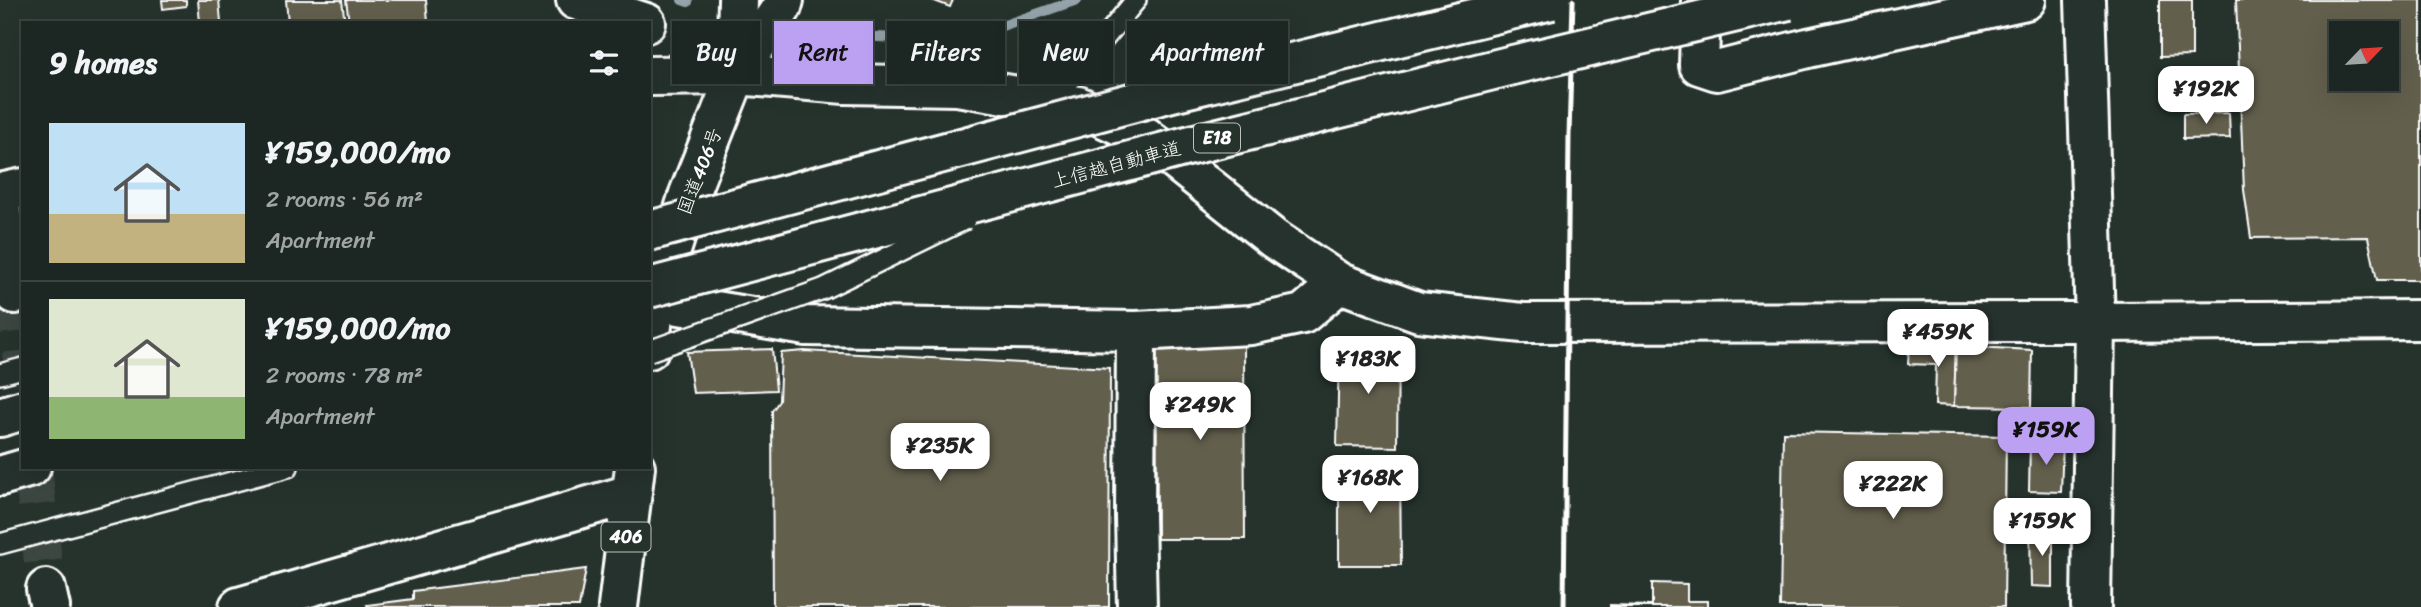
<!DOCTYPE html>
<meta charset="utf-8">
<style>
body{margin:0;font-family:Sriracha,"Klee One",sans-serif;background:#252e2a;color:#f1f3f6;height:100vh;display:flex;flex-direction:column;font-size:26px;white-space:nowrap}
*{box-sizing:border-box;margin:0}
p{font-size:23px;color:#a0a5a5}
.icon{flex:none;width:38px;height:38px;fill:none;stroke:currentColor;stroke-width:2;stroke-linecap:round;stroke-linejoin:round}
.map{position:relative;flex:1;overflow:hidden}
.details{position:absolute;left:21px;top:21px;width:630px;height:448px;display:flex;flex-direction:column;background:#1c2622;border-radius:0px;box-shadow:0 7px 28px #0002,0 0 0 2px #3a4340}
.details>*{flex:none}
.guide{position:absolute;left:672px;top:21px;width:665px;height:63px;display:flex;gap:14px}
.needle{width:46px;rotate:65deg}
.buttons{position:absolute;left:2329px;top:21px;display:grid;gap:14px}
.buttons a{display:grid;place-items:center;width:70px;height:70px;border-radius:0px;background:#1c2622;box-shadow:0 7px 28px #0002,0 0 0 2px #3a4340;font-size:35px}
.price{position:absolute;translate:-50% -60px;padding:0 16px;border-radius:14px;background:#fff;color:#222;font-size:23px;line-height:46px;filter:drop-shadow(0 2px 4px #0008)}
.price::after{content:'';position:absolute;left:50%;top:42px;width:21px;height:16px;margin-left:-10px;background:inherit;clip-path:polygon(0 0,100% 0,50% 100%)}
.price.active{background:#bca0f2;color:#111}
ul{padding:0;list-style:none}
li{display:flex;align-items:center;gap:21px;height:175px;padding:0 28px}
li+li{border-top:2px solid #3a4340}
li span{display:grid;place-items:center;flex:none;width:196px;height:140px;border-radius:0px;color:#555}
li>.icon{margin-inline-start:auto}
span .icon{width:84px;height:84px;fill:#fffc;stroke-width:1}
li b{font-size:30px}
h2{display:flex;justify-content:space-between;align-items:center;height:84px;padding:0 28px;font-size:30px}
.pill{padding:0 24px;border-radius:0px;background:#1c2622;box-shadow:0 7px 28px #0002,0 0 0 2px #3a4340;font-size:24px;line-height:63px}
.pill.active{background:#bca0f2;color:#111}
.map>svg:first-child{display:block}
</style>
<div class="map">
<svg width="2421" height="607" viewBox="0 0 2421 607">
<rect width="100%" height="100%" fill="#26332d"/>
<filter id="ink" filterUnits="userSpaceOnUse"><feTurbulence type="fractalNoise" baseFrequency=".0143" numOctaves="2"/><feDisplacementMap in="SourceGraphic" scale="14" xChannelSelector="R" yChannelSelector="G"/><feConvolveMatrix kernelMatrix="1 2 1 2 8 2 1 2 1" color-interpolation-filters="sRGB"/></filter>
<g filter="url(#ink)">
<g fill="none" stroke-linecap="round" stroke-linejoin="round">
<g stroke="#94a4aa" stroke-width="10">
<polyline points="682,0 688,2"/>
<polyline points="857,36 897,38 970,37 1077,0"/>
</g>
</g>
<g fill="#645f4d" stroke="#fff" stroke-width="2" fill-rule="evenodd">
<polygon points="162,0 186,0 186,6 163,9"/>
<polygon points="198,0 219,0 221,22 200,23"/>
<polygon points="286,0 342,0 345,23 288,23"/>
<polygon points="346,0 426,0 428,22 349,22"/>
<polygon points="932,0 953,0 950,7"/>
<polygon points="2160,0 2192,0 2192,56 2160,57"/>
<path d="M 2236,0 L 2421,0 L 2421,280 L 2377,280 L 2368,237 L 2251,238 L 2244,190 ZM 2342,33 L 2387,33 L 2387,79 L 2342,79 Z"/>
<polygon points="2229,113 2230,138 2183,139 2183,114"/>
<polygon points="1909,344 1956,346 1954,406 1935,405 1936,365 1908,364"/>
<polygon points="1156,345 1244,345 1245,539 1157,539"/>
<polygon points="1339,345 1398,346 1397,447 1337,446"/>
<polygon points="1956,346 2032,350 2031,407 1954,406"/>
<polygon points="772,349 776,390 693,393 687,352"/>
<polygon points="804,351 1110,368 1109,607 773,607 772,411 779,401 781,353"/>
<polygon points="1783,432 2006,436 2004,607 1780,607"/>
<polygon points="2030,442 2063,443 2061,492 2029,491"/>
<polygon points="1339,464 1400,464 1401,565 1339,565"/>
<polygon points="2030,530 2053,530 2053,587 2031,586"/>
<polygon points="586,569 579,607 368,607 367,605 413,599 413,591"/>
<polygon points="1652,583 1687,584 1687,601 1708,601 1708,607 1610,607 1610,605 1652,606"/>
</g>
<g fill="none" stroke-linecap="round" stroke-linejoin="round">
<g stroke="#3c4742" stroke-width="38" stroke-dasharray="38 19" stroke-linecap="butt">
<polyline points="15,294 23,369"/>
<polyline points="33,467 46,589"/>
</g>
<defs>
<g id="service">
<polyline points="1052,102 1136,0"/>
<polyline points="0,374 23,368"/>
<polyline points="0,544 288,467"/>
</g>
<g id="minor">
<polyline points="576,0 646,23"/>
<polyline points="1701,0 1699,65 1717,71 1808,48 2026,0"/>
<polyline points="0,205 15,294"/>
<polyline points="2095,322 2421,320"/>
<polyline points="1136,331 1135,516 1137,607"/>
<polyline points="46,589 50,607"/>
<polyline points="239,607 631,494"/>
</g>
<g id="tertiary">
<polyline points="2085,0 2095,322 2091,607"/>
<polyline points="649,76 736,75 845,84 957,86 1078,106 1146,137 1274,239 1340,283 1419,312 1523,323 2095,322"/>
<polyline points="0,193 23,188"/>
<polyline points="655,301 806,326 1136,331 1251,325 1303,314 1340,283"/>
</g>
<g id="trunk">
<polyline points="736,75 738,0"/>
<polyline points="649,349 655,301 689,194 736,75 782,7 784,0"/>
<polyline points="618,607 635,467"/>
</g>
<g id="motorway">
<polyline points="0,417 23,410"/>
<polyline points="0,476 31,467"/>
</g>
</defs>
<use href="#service" stroke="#fff" stroke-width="24"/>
<use href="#minor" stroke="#fff" stroke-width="44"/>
<use href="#tertiary" stroke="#fff" stroke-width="44"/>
<use href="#trunk" stroke="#fff" stroke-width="44"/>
<use href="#motorway" stroke="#fff" stroke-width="44"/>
<use href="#service" stroke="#26332d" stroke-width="19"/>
<use href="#minor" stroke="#26332d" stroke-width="38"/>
<use href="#tertiary" stroke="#26332d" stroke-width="38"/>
<use href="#trunk" stroke="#26332d" stroke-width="38"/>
<use href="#motorway" stroke="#26332d" stroke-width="38"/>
<polyline stroke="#fff" stroke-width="5" points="1564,607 1569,135 1573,0"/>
<defs>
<polyline id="service-bridge" points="649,351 823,289 966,219"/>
<g id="motorway-bridge">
<polyline points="649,231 1172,92 1551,0"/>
<polyline points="649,288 1187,146 1513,65 1788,0"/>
</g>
</defs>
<use href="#service-bridge" stroke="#fff" stroke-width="24" stroke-linecap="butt"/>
<use href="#motorway-bridge" stroke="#fff" stroke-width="44" stroke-linecap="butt"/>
<use href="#service-bridge" stroke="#26332d" stroke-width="19"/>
<use href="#motorway-bridge" stroke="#26332d" stroke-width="38"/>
</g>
</g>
<g text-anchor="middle" stroke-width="6" stroke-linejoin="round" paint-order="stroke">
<g fill="#26332d" stroke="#bec2c0" stroke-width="2">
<rect x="1194" y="123.5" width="46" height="29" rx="5"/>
<rect x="601.5" y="522.5" width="49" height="29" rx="5"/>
</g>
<g font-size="18" font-weight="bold" fill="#fff">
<text x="1217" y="144">E18</text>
<text x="626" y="543">406</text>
</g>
<g font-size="19" fill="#fff" stroke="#26332d">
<text transform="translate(1116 164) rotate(-15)" y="7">上信越自動車道</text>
<text transform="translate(699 171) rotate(-69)" y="7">国道406号</text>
</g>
</g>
</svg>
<div class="buttons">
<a><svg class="needle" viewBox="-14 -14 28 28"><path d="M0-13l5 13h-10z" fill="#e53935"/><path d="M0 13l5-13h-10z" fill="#a0a5a5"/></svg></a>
</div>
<b class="price" style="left:2206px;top:126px">¥192K</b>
<b class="price" style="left:1938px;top:369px">¥459K</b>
<b class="price" style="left:1368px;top:396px">¥183K</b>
<b class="price" style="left:1200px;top:442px">¥249K</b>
<b class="price active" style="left:2046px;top:467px">¥159K</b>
<b class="price" style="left:940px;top:483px">¥235K</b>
<b class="price" style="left:1370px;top:515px">¥168K</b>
<b class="price" style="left:1893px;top:521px">¥222K</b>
<b class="price" style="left:2042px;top:558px">¥159K</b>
<div class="guide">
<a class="pill">Buy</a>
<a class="pill active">Rent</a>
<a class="pill">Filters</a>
<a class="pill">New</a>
<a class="pill">Apartment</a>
</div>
<section class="details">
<h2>9 homes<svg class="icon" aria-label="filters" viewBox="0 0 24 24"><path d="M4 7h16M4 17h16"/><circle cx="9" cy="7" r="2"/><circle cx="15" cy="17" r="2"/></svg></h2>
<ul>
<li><span style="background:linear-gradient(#bfe0f5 65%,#c2b280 0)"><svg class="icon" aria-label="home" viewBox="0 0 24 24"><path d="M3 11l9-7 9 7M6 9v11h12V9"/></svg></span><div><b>¥159,000/mo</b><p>2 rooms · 56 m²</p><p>Apartment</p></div></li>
<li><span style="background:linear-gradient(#dfe7d0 70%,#8fb573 0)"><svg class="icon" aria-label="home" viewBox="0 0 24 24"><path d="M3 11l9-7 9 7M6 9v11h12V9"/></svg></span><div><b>¥159,000/mo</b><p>2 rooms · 78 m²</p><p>Apartment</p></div></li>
</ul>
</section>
</div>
